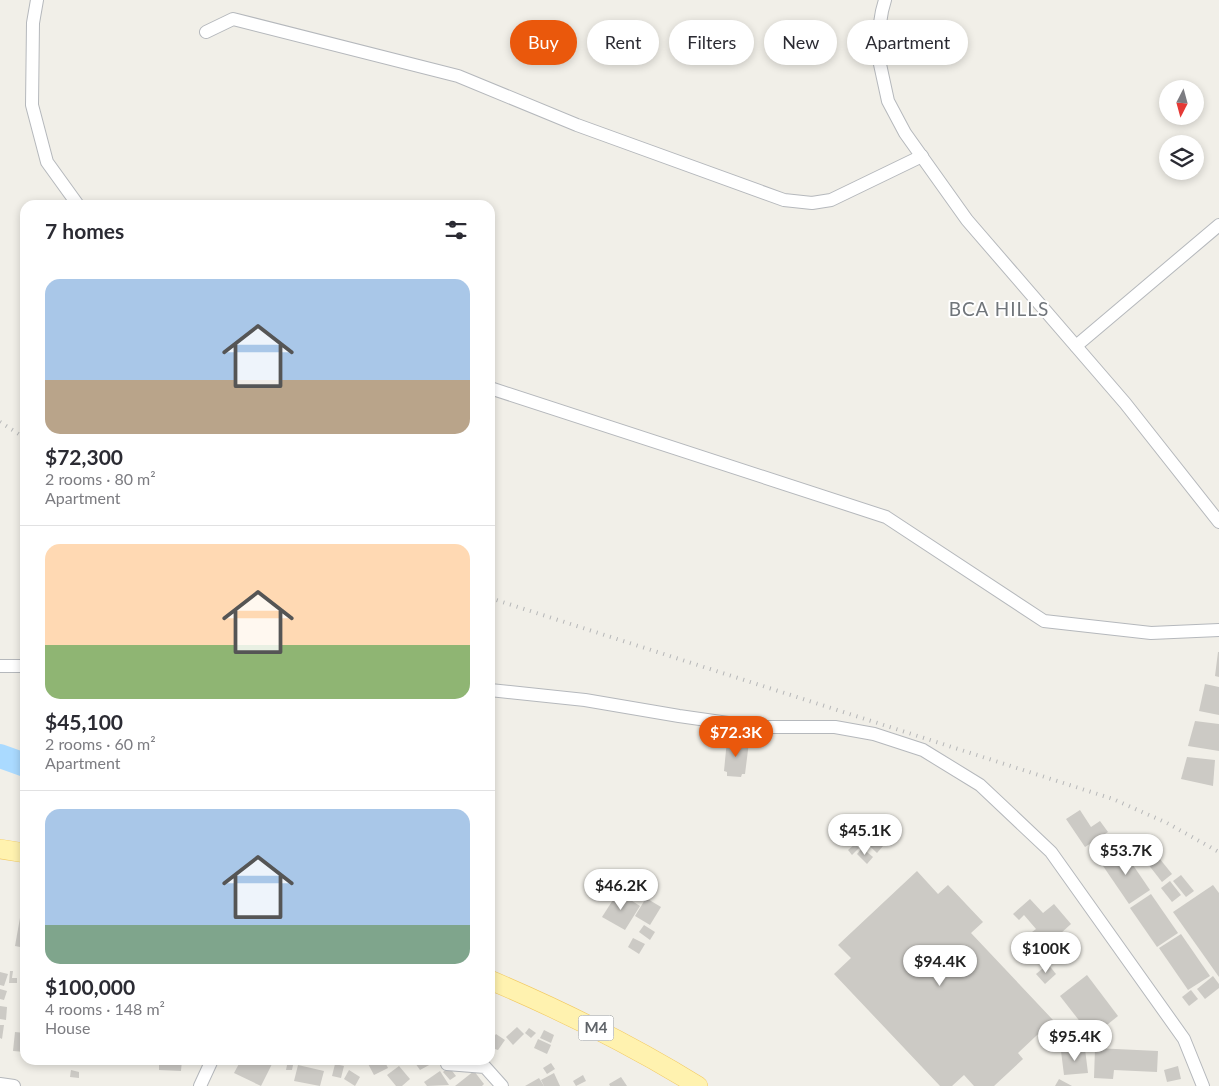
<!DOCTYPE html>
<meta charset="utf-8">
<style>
body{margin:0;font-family:Lato,sans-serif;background:#f2f2f3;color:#2b2b33;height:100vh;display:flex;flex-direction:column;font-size:19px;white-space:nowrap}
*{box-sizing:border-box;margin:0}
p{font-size:16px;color:#7c7c81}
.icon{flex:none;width:28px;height:28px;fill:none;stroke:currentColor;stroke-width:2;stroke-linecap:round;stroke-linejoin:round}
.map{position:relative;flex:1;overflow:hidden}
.panel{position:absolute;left:20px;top:200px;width:475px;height:865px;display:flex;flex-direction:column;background:#fff;border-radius:15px;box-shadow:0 2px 8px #0003}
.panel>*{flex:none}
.guide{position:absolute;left:510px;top:20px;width:475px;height:45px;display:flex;gap:10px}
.needle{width:32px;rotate:186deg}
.controls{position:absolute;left:1159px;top:80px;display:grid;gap:10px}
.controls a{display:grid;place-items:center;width:45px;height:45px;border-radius:50%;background:#fff;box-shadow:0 2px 8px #0003;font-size:25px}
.price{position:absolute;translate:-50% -42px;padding:0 11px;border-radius:18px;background:#fff;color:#222;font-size:16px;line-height:32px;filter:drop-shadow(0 1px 2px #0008)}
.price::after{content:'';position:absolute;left:50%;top:30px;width:15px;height:11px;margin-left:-8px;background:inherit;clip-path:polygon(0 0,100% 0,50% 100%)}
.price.active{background:#ea580c;color:#fff}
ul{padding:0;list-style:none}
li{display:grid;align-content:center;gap:10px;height:265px;padding:0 25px}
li+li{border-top:1px solid #e1e1e2}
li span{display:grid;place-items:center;height:155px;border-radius:15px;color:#555}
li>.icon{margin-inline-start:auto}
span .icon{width:90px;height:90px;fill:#fffc;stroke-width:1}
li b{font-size:21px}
h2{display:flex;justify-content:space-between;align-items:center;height:60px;padding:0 25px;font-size:21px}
.chip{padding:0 18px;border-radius:22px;background:#fff;box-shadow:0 2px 8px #0003;font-size:18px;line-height:45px}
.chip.active{background:#ea580c;color:#fff}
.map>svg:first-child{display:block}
</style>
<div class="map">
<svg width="1219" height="1086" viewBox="0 0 1219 1086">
<rect width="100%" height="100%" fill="#f1efe8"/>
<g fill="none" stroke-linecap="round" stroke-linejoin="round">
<polyline stroke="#aadaff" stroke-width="24" points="0,756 25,765"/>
</g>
<g fill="#cccac5">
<polygon points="1218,652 1219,652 1219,677 1215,676"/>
<polygon points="1205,684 1219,687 1219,715 1199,711"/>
<polygon points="1195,721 1219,724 1219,751 1188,746"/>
<polygon points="727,740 749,742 745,774 742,774 741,777 727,776 727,772 724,771"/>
<polygon points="1187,757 1215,760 1213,786 1181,779"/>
<polygon points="1080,810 1091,827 1100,821 1108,832 1085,847 1066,819"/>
<polygon points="867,831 883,846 877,853 861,838"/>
<polygon points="1143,838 1172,874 1162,882 1133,845"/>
<polygon points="855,844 859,848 852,855 848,850"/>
<polygon points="862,848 873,857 867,864 857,854"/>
<polygon points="1122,849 1150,890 1129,904 1101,863"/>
<polygon points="917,871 938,894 948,885 983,922 971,933 1053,1020 1018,1053 1023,1059 994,1086 974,1086 964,1075 952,1086 940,1086 834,974 851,958 838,945"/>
<polygon points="1181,875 1194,891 1186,897 1173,881"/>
<polygon points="1170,881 1181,895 1172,902 1161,888"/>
<polygon points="1213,885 1219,893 1219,977 1173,912"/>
<polygon points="618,892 640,906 625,930 602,917"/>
<polygon points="1151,894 1178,933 1157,947 1130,908"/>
<polygon points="646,898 661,907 650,925 635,916"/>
<polygon points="1030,899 1043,913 1054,904 1071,924 1060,934 1064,940 1053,949 1040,935 1033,941 1028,935 1036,929 1024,915 1019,920 1013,914"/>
<polygon points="23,901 25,901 25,948 15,946"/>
<polygon points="644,925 655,932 650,940 639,932"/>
<polygon points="1181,934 1210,976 1188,990 1159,948"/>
<polygon points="633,938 645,944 639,954 628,947"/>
<polygon points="23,961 25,962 25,980 20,979"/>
<polygon points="1048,964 1056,974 1045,984 1036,974"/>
<polygon points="10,971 13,971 12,978 17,978 17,983 9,983"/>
<polygon points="0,972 8,974 4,986 0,985"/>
<polygon points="1087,975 1118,1016 1092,1037 1060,996"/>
<polygon points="1213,976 1219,984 1219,988 1205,999 1197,989"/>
<polygon points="0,989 7,991 4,1000 0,999"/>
<polygon points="1191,990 1198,999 1189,1006 1182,997"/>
<polygon points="0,1006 7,1007 6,1020 0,1019"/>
<polygon points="0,1025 4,1025 2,1039 0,1038"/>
<polygon points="517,1027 524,1034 513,1045 506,1037"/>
<polygon points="529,1028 536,1033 531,1038 525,1033"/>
<polygon points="544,1030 554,1035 551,1043 540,1038"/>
<polygon points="15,1032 25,1033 25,1052 13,1051"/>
<polygon points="496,1034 505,1040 498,1050 495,1049 490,1056 490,1042"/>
<polygon points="538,1039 551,1045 547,1054 534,1048"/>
<polygon points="1095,1048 1158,1051 1157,1072 1114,1070 1113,1079 1094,1078"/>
<polygon points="1085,1049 1088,1073 1064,1075 1061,1051"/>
<polygon points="72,1060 97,1060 96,1065 72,1062"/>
<polygon points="159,1060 182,1060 181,1071 159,1070"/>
<polygon points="241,1060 274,1060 261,1086 234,1073"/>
<polygon points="288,1060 294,1060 292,1070 286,1070"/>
<polygon points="312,1060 326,1060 325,1064 312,1062"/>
<polygon points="366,1060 384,1060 388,1068 374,1075"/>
<polygon points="413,1060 428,1060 431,1064 420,1070"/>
<polygon points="551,1063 555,1069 547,1074 543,1068"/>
<polygon points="335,1064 344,1066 341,1078 332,1076"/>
<polygon points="298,1065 324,1071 320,1086 294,1081"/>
<polygon points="399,1066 410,1079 402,1086 396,1086 387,1075"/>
<polygon points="1178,1066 1181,1079 1167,1082 1164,1070"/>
<polygon points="449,1067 456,1076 450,1080 443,1072"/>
<polygon points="71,1070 79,1072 79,1078 70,1077"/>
<polygon points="349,1070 360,1077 355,1086 344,1079"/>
<polygon points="440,1071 449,1085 427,1086 424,1082"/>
<polygon points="474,1071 484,1084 482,1086 455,1086"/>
<polygon points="554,1073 560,1086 544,1086 541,1080"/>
<polygon points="583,1075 586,1081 576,1086 573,1081"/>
<polygon points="621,1077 627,1086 610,1086 609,1084"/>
<polygon points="539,1078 544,1086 525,1086"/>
<polygon points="1059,1079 1072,1086 1055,1086"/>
</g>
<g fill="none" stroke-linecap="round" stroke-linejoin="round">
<defs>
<g id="minor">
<polyline points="37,0 33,23 32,105 47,162 78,205"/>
<polyline points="885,0 882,11 878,35 878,55 888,101 905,133 967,220 1125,403 1219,522"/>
<polyline points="206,32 233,19 458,76 577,125 784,200 812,203 831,200 922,156"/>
<polyline points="1076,346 1219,225"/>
<polyline points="490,388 886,517 1044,621 1151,633 1219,630"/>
<polyline points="0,666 25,666"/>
<polyline points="490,690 585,700 679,716 756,727 835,727 874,734 923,750 980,785 1051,852 1184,1039 1203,1086"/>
<polyline points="447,1064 485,1067 502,1086"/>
<polyline points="0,1084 14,1086"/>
<polyline points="200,1086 212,1060"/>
</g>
<g id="primary">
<polyline points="0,849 25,853"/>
<path d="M 490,980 C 563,1011 630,1044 698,1086"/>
</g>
</defs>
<use href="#minor" stroke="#b5b8bc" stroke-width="14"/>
<use href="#primary" stroke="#f2c960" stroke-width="20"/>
<use href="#minor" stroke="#fff" stroke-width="12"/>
<use href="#primary" stroke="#fff2af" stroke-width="19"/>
<g stroke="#b6b7b8" stroke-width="4" stroke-dasharray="1 6" stroke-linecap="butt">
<polyline points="0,422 25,438"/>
<polyline points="490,598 1113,799 1167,823 1219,852"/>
</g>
</g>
<g text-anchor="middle" stroke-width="4" stroke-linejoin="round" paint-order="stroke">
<rect fill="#fff" stroke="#8f9295" stroke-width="1" x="578.5" y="1015.5" width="35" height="25" rx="4"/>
<g font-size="15" font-weight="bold" fill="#5f6368">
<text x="596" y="1033">M4</text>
</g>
<g font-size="19" letter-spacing="1" fill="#70757a" stroke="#fff">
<text x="999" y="316">BCA HILLS</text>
</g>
</g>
</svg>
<div class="controls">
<a><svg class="needle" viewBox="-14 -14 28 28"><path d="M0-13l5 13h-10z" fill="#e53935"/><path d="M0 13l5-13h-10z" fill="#7c7c81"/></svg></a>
<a><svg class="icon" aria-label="layers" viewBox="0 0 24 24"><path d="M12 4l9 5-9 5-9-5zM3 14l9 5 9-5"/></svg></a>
</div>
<b class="price active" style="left:736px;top:758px">$72.3K</b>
<b class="price" style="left:865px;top:856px">$45.1K</b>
<b class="price" style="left:1126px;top:876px">$53.7K</b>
<b class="price" style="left:621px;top:911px">$46.2K</b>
<b class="price" style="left:1046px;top:974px">$100K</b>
<b class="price" style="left:940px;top:987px">$94.4K</b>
<b class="price" style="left:1075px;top:1062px">$95.4K</b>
<div class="guide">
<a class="chip active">Buy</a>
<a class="chip">Rent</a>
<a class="chip">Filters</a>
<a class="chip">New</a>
<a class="chip">Apartment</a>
</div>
<section class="panel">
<h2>7 homes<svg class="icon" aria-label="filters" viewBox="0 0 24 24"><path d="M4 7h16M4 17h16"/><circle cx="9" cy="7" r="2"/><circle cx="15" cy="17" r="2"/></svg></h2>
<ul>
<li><span style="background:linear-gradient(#a9c7e8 65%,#b9a48a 0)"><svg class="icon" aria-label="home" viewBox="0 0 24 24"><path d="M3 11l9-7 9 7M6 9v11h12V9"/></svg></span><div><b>$72,300</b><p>2 rooms · 80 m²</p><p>Apartment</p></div></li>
<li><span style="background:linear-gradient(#ffd9b3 65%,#8fb573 0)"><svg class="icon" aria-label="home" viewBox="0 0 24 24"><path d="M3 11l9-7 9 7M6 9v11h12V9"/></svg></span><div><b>$45,100</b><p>2 rooms · 60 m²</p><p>Apartment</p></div></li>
<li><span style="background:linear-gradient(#a9c7e8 75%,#7fa58c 0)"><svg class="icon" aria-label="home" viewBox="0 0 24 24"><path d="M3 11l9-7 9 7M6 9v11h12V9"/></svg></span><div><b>$100,000</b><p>4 rooms · 148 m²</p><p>House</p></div></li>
</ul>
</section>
</div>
